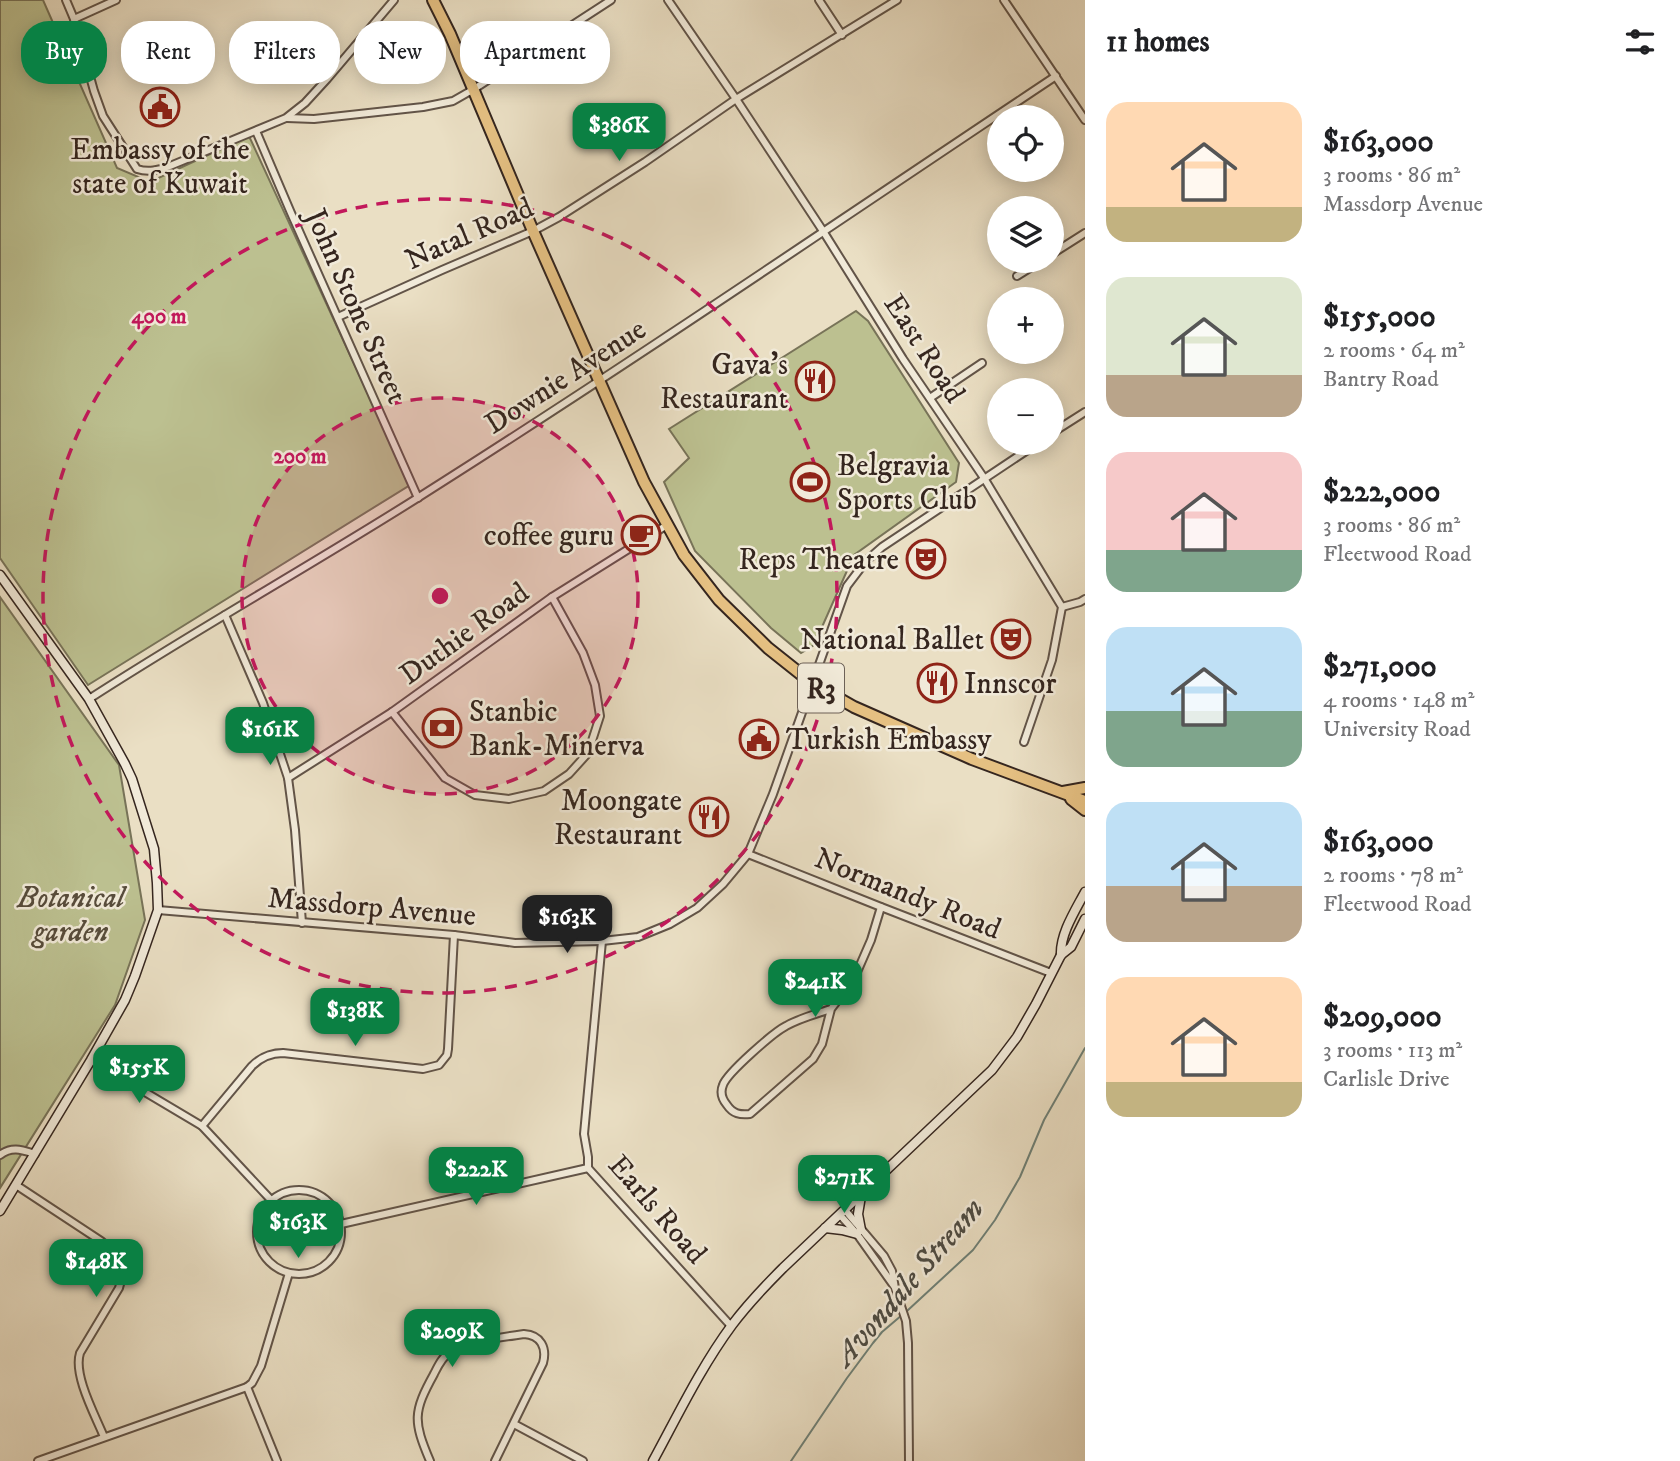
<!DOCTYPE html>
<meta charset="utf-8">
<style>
body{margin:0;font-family:"IM FELL DW Pica",serif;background:#f6f6f6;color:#202124;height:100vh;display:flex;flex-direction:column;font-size:26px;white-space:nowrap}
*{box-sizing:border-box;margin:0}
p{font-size:23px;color:#757577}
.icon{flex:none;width:38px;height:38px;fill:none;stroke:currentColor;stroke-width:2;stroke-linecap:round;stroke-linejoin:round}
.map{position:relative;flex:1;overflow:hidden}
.panel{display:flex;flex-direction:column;background:#fff;width:595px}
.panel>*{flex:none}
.top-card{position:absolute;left:21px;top:21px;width:665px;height:63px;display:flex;gap:14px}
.tools{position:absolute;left:987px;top:105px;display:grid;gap:14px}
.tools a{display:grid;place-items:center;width:77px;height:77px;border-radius:50%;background:#fff;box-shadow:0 4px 18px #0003;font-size:35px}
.price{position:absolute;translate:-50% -60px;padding:0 16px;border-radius:14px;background:#0b8043;color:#fff;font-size:23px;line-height:46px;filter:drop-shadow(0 2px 4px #0008)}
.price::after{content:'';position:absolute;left:50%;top:42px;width:21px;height:16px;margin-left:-10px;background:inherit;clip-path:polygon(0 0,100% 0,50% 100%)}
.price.current{background:#222;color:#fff}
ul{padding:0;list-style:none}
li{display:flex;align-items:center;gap:21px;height:175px;padding:0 21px}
li span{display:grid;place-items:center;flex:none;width:196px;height:140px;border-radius:21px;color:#555}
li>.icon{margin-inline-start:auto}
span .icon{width:84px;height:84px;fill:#fffc;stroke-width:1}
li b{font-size:30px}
h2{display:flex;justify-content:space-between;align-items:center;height:84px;padding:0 21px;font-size:30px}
.chip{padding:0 24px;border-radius:28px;background:#fff;box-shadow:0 4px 18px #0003;font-size:24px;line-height:63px}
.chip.current{background:#0b8043;color:#fff}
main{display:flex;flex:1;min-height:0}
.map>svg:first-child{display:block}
</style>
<main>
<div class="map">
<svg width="1085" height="1461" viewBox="0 0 1085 1461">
<rect width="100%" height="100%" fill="#eadfc4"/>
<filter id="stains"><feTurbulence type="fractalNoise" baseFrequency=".00286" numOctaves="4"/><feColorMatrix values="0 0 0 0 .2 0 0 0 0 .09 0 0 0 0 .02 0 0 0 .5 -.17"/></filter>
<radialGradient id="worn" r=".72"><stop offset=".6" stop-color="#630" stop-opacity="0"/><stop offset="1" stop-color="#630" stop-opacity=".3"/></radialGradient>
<g fill="#bcc090" stroke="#787358" stroke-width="2">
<polygon points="0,0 43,0 117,168 150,182 249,136 410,485 88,685 0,558"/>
<polygon points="856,311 868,321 959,463 956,482 854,555 814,645 801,653 771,628 695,551 664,482 689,458 669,429"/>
<polygon points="0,597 119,765 145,920 115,1005 0,1188"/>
</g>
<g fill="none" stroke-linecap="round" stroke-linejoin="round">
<g stroke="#708177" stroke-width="2">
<polyline points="907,1311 973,1250 995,1220 1020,1177 1044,1120 1085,1048"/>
<polyline points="791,1461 847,1378 873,1343 882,1332 902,1315"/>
</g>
<defs>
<g id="street">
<path d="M 66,0 L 74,19 L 94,91 L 103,116 L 137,169 C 149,173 158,170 170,166 L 286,118 L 305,103 L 327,79 L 394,0"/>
<polyline points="668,0 736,99 823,231 903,359 984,478 1062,607 1052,660 1024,742"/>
<polyline points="819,0 842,35"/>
<polyline points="1004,0 1085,120"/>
<polyline points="74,19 116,0"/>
<polyline points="287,118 314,119 423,107 453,101 474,89 611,0"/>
<polyline points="256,131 291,213 418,498"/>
<polyline points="1052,254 1085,233"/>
<polyline points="1017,276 1041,261"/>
<polyline points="338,317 442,270 533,231 559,217 645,162 736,99 897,0"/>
<polyline points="930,398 982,363"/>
<polyline points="1052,433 1085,412"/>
<polyline points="1062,607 1080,602 1085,599"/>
<polyline points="225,615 263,703 288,778 295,830 302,923"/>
<path d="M 89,699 C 197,629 310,566 419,497 C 634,361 844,217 1056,76"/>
<polyline points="392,712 445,778 475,795 509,799 544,791 569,774 588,753 600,716 595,685 583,653 552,597"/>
<polyline points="288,778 392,712 552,597 667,525"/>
<polyline points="748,854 881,907 1051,973"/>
<polyline points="158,910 454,935 515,943 602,941 638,937 670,924 697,908 723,884 748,854 773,794 847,586 866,561 882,547 1038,443"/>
<polyline points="602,941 584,1134 588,1157 588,1168 731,1326"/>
<path d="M 831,1009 C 816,1014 800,1018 786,1026 C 774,1032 727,1073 723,1085 C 720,1092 722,1099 727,1105 C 733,1114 740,1115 750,1114 L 813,1059 L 822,1044 L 831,1009 L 854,979 L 871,940 L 881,907"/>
<polyline points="91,1060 202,1126 271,1200"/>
<path d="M 202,1126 L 252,1066 C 261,1057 270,1053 283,1053 L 423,1069 L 439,1065 L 447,1055 L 448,1049 L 454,935"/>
<path d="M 0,1155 C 12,1146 22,1150 35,1154"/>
<path d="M 16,1185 L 101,1241 C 116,1253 126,1269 119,1288 L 80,1353 C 73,1375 95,1415 104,1437"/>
<circle cx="299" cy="1232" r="42"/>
<polyline points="845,1210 884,1256 892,1271 895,1288 906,1321 908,1343 909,1461"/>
<polyline points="840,1215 857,1234 894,1286"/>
<polyline points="341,1224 588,1168"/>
<polyline points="514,1424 583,1461"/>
<polyline points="38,1461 247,1387"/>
<polyline points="277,1461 247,1387 252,1383 261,1366 289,1273"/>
<path d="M 430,1461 C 413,1421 413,1412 434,1374 C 438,1366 442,1357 450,1352 C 467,1341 504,1337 524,1334 C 541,1335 547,1348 543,1363 L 495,1461"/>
</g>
<g id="secondary">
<polyline points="0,575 89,699 125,764 132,779 154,849 157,883 158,910 135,976 125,1000 91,1060 0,1211"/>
<path d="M 1061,955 C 1060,934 1075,911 1085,892"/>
<polyline points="861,1196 858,1214 861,1230"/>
<polyline points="825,1228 842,1230 857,1234"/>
<path d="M 653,1461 C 678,1415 701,1367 732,1325 C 747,1305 765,1286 783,1268 L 992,1070 L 1017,1037 L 1036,1004 L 1061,955 L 1071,947 L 1085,919"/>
</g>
<g id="highway">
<polyline points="433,0 450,34 533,231 644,482 684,555 719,600 768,648 812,683 854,707 972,759 1085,801"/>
<polyline points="1063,792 1085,788"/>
<polyline points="1071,799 1085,810"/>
</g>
</defs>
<use href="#street" stroke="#625448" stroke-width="10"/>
<use href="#secondary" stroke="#35261f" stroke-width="11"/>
<use href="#highway" stroke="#35261f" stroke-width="14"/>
<use href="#street" stroke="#f1ead9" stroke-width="6"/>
<use href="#secondary" stroke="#f1ead9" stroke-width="8"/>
<use href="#highway" stroke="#e5c082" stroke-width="10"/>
</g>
<circle cx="440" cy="596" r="198" fill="#c2185b" fill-opacity=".12"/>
<g fill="none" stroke="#c2185b" stroke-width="3.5" stroke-dasharray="12 9">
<circle cx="440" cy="596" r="198"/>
<circle cx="440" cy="596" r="397"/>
</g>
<defs>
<symbol id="civic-ring" viewBox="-11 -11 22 22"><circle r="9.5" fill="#f1ead9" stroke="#8f2418" stroke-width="1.5"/><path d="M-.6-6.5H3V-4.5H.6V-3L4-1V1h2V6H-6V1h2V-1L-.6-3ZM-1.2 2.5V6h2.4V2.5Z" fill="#8f2418"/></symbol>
<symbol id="restaurant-ring" viewBox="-11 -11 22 22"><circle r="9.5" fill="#f1ead9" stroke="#8f2418" stroke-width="1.5"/><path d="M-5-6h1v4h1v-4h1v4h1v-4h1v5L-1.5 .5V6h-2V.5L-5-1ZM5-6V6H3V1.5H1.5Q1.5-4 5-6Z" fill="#8f2418"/></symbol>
<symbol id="stadium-ring" viewBox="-11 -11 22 22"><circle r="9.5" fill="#f1ead9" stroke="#8f2418" stroke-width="1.5"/><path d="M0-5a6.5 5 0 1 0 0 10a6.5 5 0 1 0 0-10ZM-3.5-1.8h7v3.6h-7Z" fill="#8f2418"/></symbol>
<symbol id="cafe-ring" viewBox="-11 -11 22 22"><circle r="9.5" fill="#f1ead9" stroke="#8f2418" stroke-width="1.5"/><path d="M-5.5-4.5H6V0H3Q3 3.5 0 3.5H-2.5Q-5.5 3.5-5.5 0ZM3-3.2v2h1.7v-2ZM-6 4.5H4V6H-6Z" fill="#8f2418"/></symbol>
<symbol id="theatre-ring" viewBox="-11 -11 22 22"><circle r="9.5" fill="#f1ead9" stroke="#8f2418" stroke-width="1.5"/><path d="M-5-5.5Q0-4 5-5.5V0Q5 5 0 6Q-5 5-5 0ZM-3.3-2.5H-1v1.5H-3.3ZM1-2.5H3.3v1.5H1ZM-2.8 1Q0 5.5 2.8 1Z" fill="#8f2418"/></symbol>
<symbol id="bank-ring" viewBox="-11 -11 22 22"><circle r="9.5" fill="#f1ead9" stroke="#8f2418" stroke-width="1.5"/><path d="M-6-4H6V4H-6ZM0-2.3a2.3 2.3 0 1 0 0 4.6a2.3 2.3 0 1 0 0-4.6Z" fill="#8f2418"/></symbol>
</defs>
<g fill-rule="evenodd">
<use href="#civic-ring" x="138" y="85" width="44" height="44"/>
<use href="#restaurant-ring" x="793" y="359" width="44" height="44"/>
<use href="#stadium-ring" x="788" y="460" width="44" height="44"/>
<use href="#cafe-ring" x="619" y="513" width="44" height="44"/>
<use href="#theatre-ring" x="904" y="537" width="44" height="44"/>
<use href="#theatre-ring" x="989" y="617" width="44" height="44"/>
<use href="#restaurant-ring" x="915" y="661" width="44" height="44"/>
<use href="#bank-ring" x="420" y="706" width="44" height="44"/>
<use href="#civic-ring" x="737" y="717" width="44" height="44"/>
<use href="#restaurant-ring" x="687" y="795" width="44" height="44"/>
</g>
<g text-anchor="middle" stroke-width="5" stroke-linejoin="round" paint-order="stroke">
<rect fill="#f1ead9" stroke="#6d6157" stroke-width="2" x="798" y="663.5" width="46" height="49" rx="5"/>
<g font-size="28" font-weight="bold" fill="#35261f">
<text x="821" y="698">R3</text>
</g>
<g font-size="30" fill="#35261f" stroke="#f1ead9" text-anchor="end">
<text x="160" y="159" text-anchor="middle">Embassy of the<tspan x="160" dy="34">state of Kuwait</tspan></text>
<text x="788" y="374">Gava’s<tspan x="788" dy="34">Restaurant</tspan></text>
<text x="837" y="475" text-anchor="start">Belgravia<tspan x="837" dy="34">Sports Club</tspan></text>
<text x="614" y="545">coffee guru</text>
<text x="899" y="569">Reps Theatre</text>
<text x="984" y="649">National Ballet</text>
<text x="964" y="693" text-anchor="start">Innscor</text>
<text x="469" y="721" text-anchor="start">Stanbic<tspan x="469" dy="34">Bank-Minerva</tspan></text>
<text x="786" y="749" text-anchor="start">Turkish Embassy</text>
<text x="682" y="810">Moongate<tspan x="682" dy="34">Restaurant</tspan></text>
</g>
<g font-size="30" fill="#35261f" stroke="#f1ead9">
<text transform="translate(469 233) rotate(-24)" y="10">Natal Road</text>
<text transform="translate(357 306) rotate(66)" y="10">John Stone Street</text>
<text transform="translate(925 348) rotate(57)" y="10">East Road</text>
<text transform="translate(565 376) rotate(-33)" y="10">Downie Avenue</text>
<text transform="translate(464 633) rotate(-36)" y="10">Duthie Road</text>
<text transform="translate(908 893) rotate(22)" y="10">Normandy Road</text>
<text transform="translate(372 906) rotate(5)" y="10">Massdorp Avenue</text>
<text transform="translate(658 1209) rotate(49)" y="10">Earls Road</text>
</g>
<g font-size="30" font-style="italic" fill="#574c3b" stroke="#f1ead9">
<text x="71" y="907">Botanical<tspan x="71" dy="34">garden</tspan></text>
</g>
<g font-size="32" font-style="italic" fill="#4e4c44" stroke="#f1ead9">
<text transform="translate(908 1281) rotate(-49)" y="11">Avondale Stream</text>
</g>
</g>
<circle cx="440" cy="596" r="10" fill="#c2185b" stroke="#f1ead9" stroke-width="3.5"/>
<g font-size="21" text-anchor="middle" font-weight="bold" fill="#c2185b" stroke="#f1ead9" stroke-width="5" stroke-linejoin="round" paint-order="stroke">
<text x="159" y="323">400 m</text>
<text x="300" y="463">200 m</text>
</g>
<rect width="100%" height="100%" filter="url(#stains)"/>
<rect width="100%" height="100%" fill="url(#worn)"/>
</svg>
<div class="tools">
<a><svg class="icon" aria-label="locate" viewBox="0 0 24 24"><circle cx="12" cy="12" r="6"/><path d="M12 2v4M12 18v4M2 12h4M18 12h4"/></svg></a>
<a><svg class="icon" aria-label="layers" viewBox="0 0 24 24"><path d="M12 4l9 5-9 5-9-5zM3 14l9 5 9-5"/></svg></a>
<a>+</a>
<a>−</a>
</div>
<b class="price" style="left:619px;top:163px">$386K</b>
<b class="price" style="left:270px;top:767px">$161K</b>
<b class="price current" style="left:567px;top:955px">$163K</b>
<b class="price" style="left:815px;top:1019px">$241K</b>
<b class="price" style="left:355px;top:1048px">$138K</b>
<b class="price" style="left:139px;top:1105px">$155K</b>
<b class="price" style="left:476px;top:1207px">$222K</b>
<b class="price" style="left:844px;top:1215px">$271K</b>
<b class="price" style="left:298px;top:1260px">$163K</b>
<b class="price" style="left:96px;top:1299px">$148K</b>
<b class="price" style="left:452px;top:1369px">$209K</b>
<div class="top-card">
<a class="chip current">Buy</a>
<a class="chip">Rent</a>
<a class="chip">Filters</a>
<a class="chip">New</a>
<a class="chip">Apartment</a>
</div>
</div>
<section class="panel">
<h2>11 homes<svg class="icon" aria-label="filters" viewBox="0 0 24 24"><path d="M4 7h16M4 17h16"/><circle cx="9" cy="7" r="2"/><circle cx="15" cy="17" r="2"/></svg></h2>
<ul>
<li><span style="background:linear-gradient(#ffd9b3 75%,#c2b280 0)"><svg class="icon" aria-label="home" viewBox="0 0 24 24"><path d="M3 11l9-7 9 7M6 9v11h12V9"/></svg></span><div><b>$163,000</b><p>3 rooms · 86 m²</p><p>Massdorp Avenue</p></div></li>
<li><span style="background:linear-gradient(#dfe7d0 70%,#b9a48a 0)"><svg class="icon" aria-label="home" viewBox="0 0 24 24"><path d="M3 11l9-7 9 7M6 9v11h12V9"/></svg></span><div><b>$155,000</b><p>2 rooms · 64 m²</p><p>Bantry Road</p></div></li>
<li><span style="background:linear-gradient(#f6c9c9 70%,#7fa58c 0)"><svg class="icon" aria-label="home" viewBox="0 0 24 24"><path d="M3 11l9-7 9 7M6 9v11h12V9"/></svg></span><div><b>$222,000</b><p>3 rooms · 86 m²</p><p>Fleetwood Road</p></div></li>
<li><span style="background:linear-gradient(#bfe0f5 60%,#7fa58c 0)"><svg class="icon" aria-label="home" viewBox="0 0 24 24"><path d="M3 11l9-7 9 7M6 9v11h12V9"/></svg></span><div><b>$271,000</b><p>4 rooms · 148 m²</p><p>University Road</p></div></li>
<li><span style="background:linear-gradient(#bfe0f5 60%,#b9a48a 0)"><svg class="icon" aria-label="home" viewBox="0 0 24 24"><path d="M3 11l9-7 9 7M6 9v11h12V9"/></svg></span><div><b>$163,000</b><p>2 rooms · 78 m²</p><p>Fleetwood Road</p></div></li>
<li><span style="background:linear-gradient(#ffd9b3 75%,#c2b280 0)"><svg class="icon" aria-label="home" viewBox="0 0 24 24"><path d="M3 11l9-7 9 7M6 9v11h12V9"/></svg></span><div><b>$209,000</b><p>3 rooms · 113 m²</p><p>Carlisle Drive</p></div></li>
</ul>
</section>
</main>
